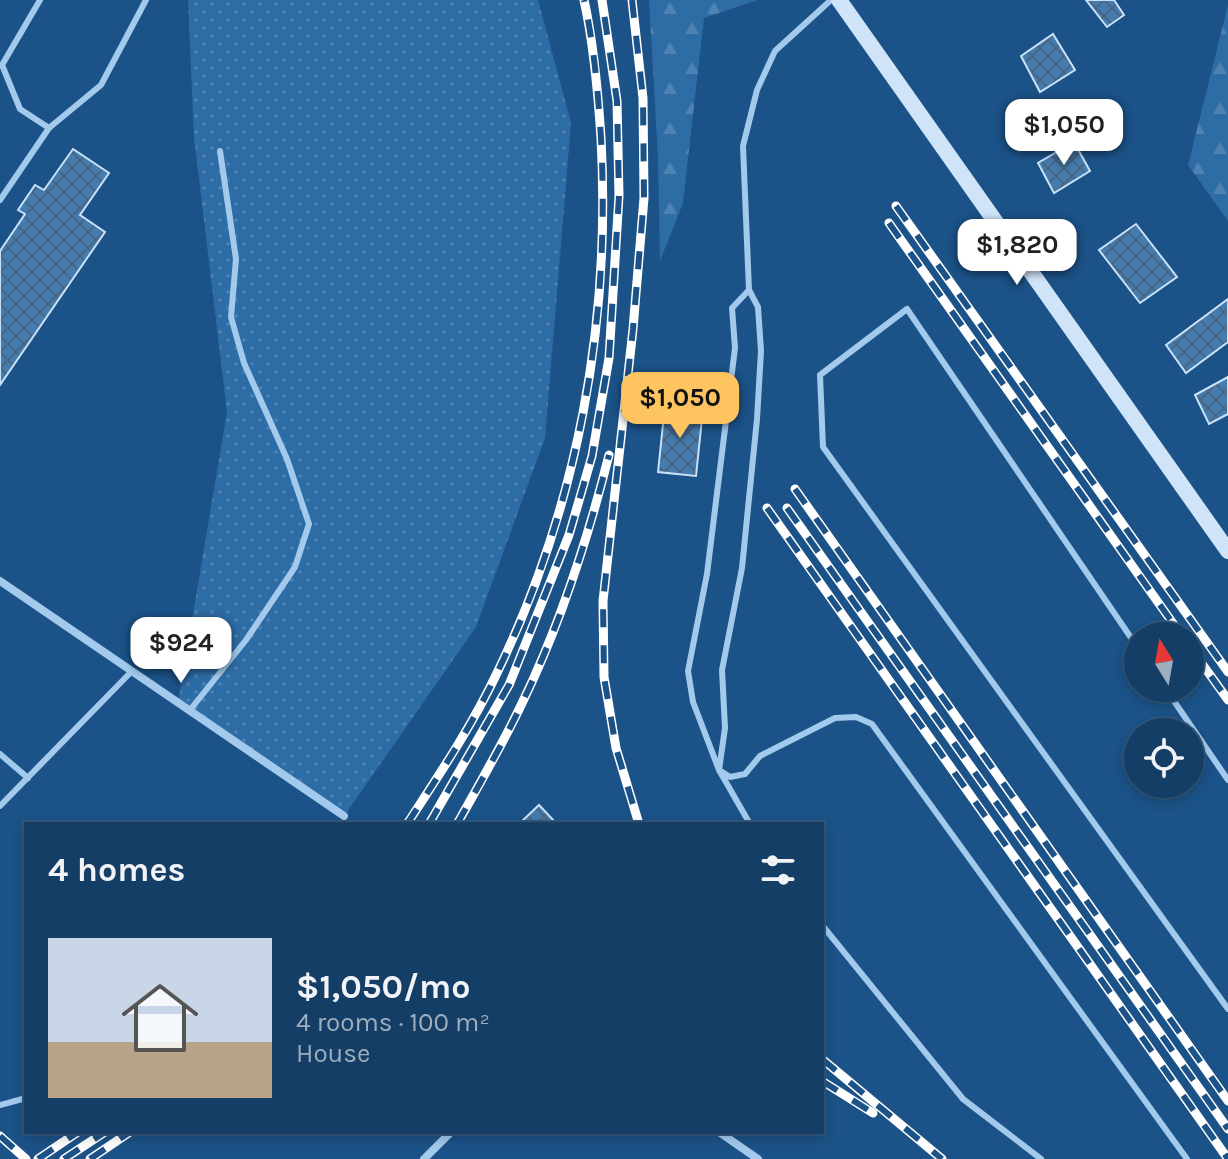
<!DOCTYPE html>
<meta charset="utf-8">
<style>
body{margin:0;font-family:Karla,sans-serif;background:#1d456b;color:#f1f3f6;height:100vh;display:flex;flex-direction:column;font-size:30px;white-space:nowrap}
*{box-sizing:border-box;margin:0}
p{font-size:26px;color:#9daebf}
.icon{flex:none;width:44px;height:44px;fill:none;stroke:currentColor;stroke-width:2;stroke-linecap:round;stroke-linejoin:round}
.map{position:relative;flex:1;overflow:hidden}
.panel{position:absolute;left:24px;top:822px;width:800px;height:312px;display:flex;flex-direction:column;background:#143e65;border-radius:0px;box-shadow:0 4px 12px #0003,0 0 0 2px #335779}
.panel>*{flex:none}
.needle{width:52px;rotate:349deg}
.fabs{position:absolute;left:1124px;top:622px;display:grid;gap:16px}
.fabs a{display:grid;place-items:center;width:80px;height:80px;border-radius:50%;background:#143e65;box-shadow:0 4px 12px #0003,0 0 0 2px #335779;font-size:40px}
.price{position:absolute;translate:-50% -68px;padding:0 18px;border-radius:16px;background:#fff;color:#222;font-size:26px;line-height:52px;filter:drop-shadow(0 2px 4px #0008)}
.price::after{content:'';position:absolute;left:50%;top:48px;width:24px;height:18px;margin-left:-12px;background:inherit;clip-path:polygon(0 0,100% 0,50% 100%)}
.price.current{background:#fdc460;color:#111}
ul{padding:0;list-style:none}
li{display:flex;align-items:center;gap:24px;height:200px;padding:0 24px}
li+li{border-top:2px solid #335779}
li span{display:grid;place-items:center;flex:none;width:224px;height:160px;border-radius:0px;color:#555}
li>.icon{margin-inline-start:auto}
span .icon{width:96px;height:96px;fill:#fffc;stroke-width:1}
li b{font-size:34px}
h2{display:flex;justify-content:space-between;align-items:center;height:96px;padding:0 24px;font-size:34px}
.map>svg:first-child{display:block}
</style>
<div class="map">
<svg width="1228" height="1159" viewBox="0 0 1228 1159">
<defs>
<pattern id="grass-dots" width="8" height="8" patternUnits="userSpaceOnUse" patternTransform="scale(2)"><rect width="8" height="8" fill="#2e6ca5"/><path d="M2 2h.1M6 6h.1" fill="none" stroke="#4d82b2" stroke-width="1.8" stroke-linecap="round"/></pattern>
<pattern id="forest-firs" width="22" height="20" patternUnits="userSpaceOnUse" patternTransform="scale(2)"><rect width="22" height="20" fill="#2e6ca5"/><path d="M5 1l3.5 6h-7zM16 11l3.5 6h-7z" fill="#4d82b2"/></pattern>
<pattern id="building-cross-hatch" width="8" height="8" patternUnits="userSpaceOnUse" patternTransform="scale(2)"><rect width="8" height="8" fill="#447cb0"/><path d="M0 0l8 8M0 8l8-8" fill="none" stroke="#486683"/></pattern>
</defs>
<rect width="100%" height="100%" fill="#1b5287"/>
<polygon fill="url(#grass-dots)" points="188,0 538,0 571,123 545,438 476,627 344,816 178,703 227,412 194,137"/>
<g fill="url(#forest-firs)">
<polygon points="649,0 758,0 704,18 683,203 660,261 658,158"/>
<polygon points="1228,5 1228,221 1188,165"/>
</g>
<g fill="url(#building-cross-hatch)" stroke="#c9e2f9" stroke-width="2">
<polygon points="1086,0 1114,0 1124,15 1107,27"/>
<polygon points="1053,34 1075,70 1040,92 1021,56"/>
<polygon points="1074,142 1090,171 1054,193 1038,163"/>
<polygon points="73,149 109,173 80,215 105,232 0,385 0,251 25,214 18,210 35,185 44,190"/>
<polygon points="1136,224 1177,277 1140,303 1099,250"/>
<polygon points="1228,299 1228,342 1186,373 1166,345"/>
<polygon points="1228,377 1228,414 1209,424 1195,395"/>
<polygon points="665,405 703,409 696,476 658,472"/>
<polygon points="539,805 557,824 519,824"/>
</g>
<g fill="none" stroke-linecap="round" stroke-linejoin="round">
<g stroke="#a3caec" stroke-width="6">
<polyline points="40,0 2,65 20,109 49,128"/>
<polyline points="831,0 775,51 757,90 743,146 749,290 758,307 761,351 757,419 742,568 722,670 725,728 719,770 730,777 745,774 760,756 835,718 856,717 872,724 1187,1159"/>
<polyline points="0,200 49,128 101,85 146,0"/>
<polyline points="749,290 732,308 735,348 707,574 688,671 693,702 719,770 750,824"/>
<polyline points="1138,648 907,309 820,375 823,447 1228,1009"/>
<polyline points="1165,688 1228,780"/>
<polyline points="190,710 246,640 295,567 309,524 287,459 244,363 231,317 236,259 220,151"/>
<polyline points="0,754 28,778"/>
<polyline points="0,806 132,671"/>
<polyline points="822,925 963,1099 1041,1159"/>
<polyline points="0,1105 26,1098"/>
</g>
<g stroke="#a3caec" stroke-width="8">
<polyline points="0,581 344,816"/>
<polyline points="719,1132 758,1159"/>
<polyline points="424,1159 451,1132"/>
</g>
<polyline stroke="#d0e4f9" stroke-width="16" points="839,0 1228,551"/>
<defs>
<g id="rail">
<polyline points="632,0 643,98 644,198 633,329 603,601 604,677 616,748 639,824"/>
<polyline points="896,206 1228,672"/>
<polyline points="889,223 1182,636"/>
<polyline points="795,489 1228,1101"/>
<polyline points="767,508 1228,1159"/>
<polyline points="787,508 1228,1129"/>
<polyline points="1190,647 1228,700"/>
<path d="M 407,824 C 439,775 472,726 497,673 C 578,506 611,323 601,138 C 598,92 594,45 584,0"/>
<polyline points="429,824 509,685 569,535 592,456 609,358 619,196 617,101 602,0"/>
<path d="M 457,824 C 480,783 504,742 524,699 C 561,622 588,538 609,455"/>
<polyline points="822,1059 942,1159"/>
<polyline points="822,1081 873,1113"/>
<polyline points="0,1136 26,1159"/>
<polyline points="38,1159 78,1132"/>
<polyline points="64,1159 105,1132"/>
<polyline points="90,1159 130,1132"/>
</g>
</defs>
<use href="#rail" stroke="#fff" stroke-width="9"/>
<use href="#rail" stroke="#1b5287" stroke-width="6" stroke-dasharray="18" stroke-linecap="butt"/>
</g>
</svg>
<div class="fabs">
<a><svg class="needle" viewBox="-14 -14 28 28"><path d="M0-13l5 13h-10z" fill="#e53935"/><path d="M0 13l5-13h-10z" fill="#9daebf"/></svg></a>
<a><svg class="icon" aria-label="locate" viewBox="0 0 24 24"><circle cx="12" cy="12" r="6"/><path d="M12 2v4M12 18v4M2 12h4M18 12h4"/></svg></a>
</div>
<b class="price" style="left:1064px;top:167px">$1,050</b>
<b class="price" style="left:1017px;top:287px">$1,820</b>
<b class="price current" style="left:680px;top:440px">$1,050</b>
<b class="price" style="left:181px;top:685px">$924</b>
<section class="panel">
<h2>4 homes<svg class="icon" aria-label="filters" viewBox="0 0 24 24"><path d="M4 7h16M4 17h16"/><circle cx="9" cy="7" r="2"/><circle cx="15" cy="17" r="2"/></svg></h2>
<ul>
<li><span style="background:linear-gradient(#c9d6e8 65%,#b9a48a 0)"><svg class="icon" aria-label="home" viewBox="0 0 24 24"><path d="M3 11l9-7 9 7M6 9v11h12V9"/></svg></span><div><b>$1,050/mo</b><p>4 rooms · 100 m²</p><p>House</p></div></li>
</ul>
</section>
</div>
